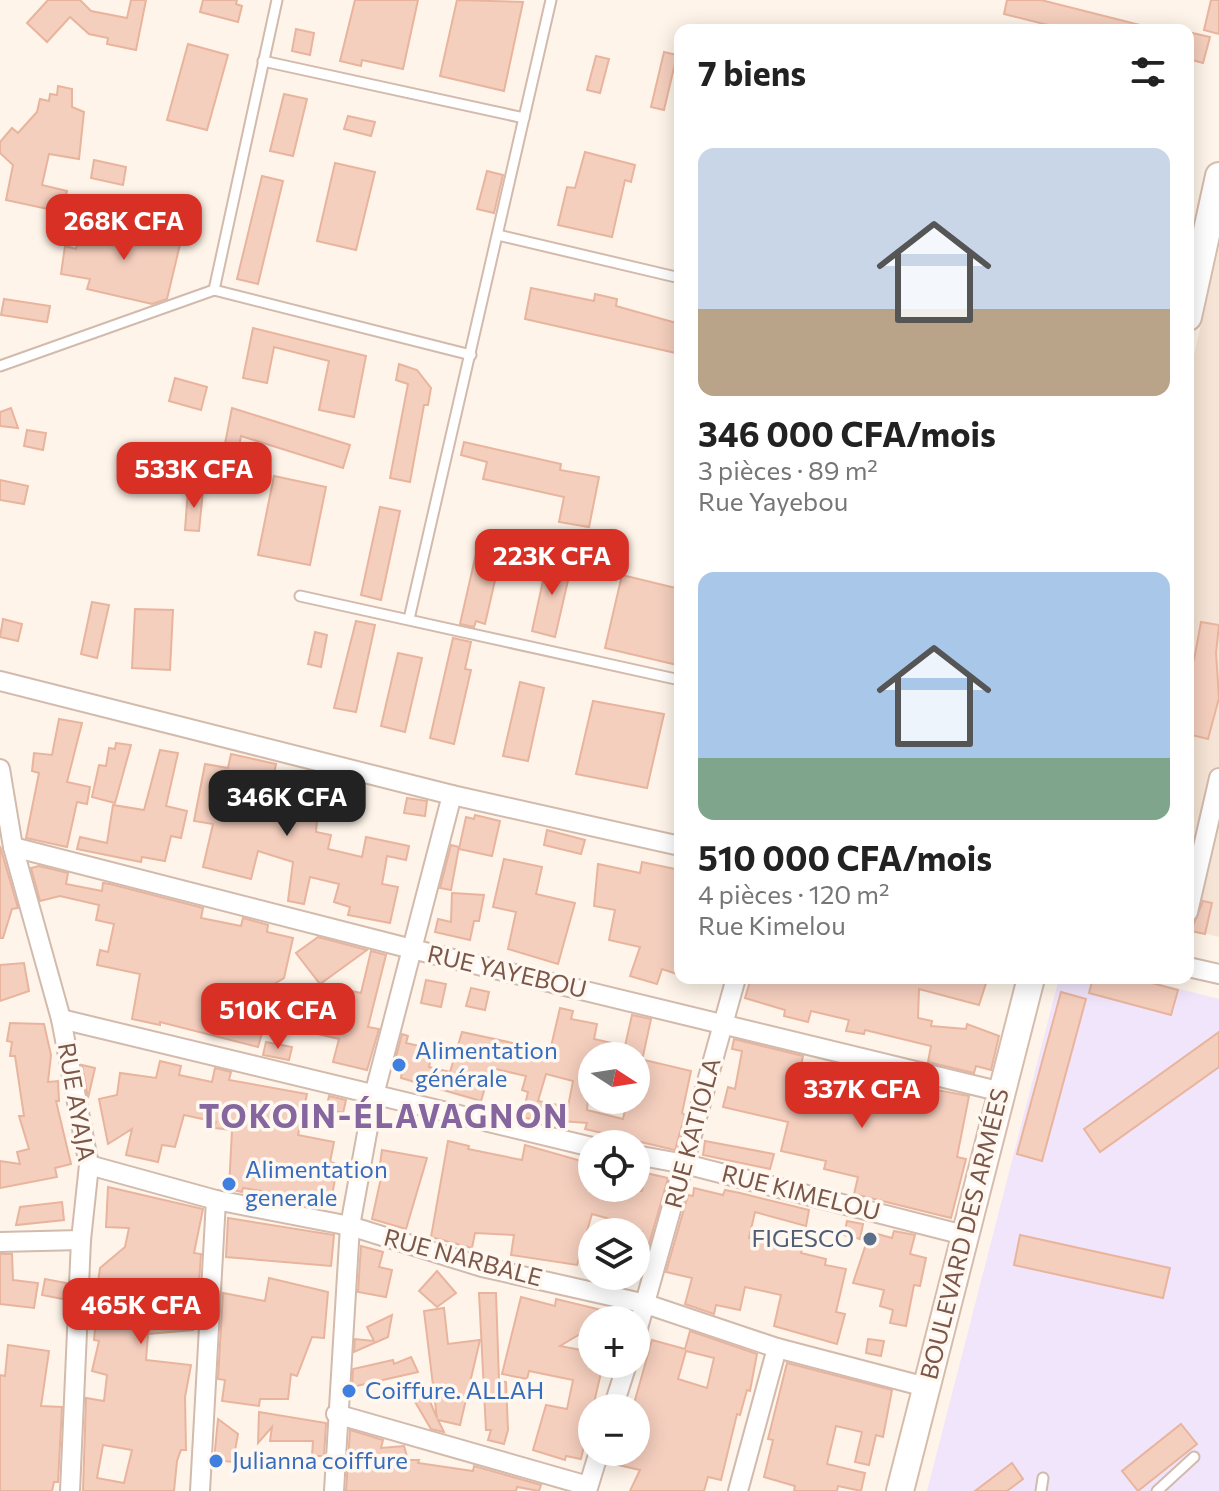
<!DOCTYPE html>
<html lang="fr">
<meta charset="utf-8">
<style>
body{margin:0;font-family:Commissioner,sans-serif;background:#f2f2f2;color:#222;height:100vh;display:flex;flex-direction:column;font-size:30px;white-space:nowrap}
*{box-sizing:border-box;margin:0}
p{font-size:26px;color:#767676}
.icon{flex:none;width:44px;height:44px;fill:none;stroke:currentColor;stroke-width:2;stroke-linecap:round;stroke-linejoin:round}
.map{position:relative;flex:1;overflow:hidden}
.details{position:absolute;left:674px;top:24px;width:520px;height:960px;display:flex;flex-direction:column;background:#fff;border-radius:16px;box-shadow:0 4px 20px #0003}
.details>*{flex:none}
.needle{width:52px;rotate:102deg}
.controls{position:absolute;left:578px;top:1042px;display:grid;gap:16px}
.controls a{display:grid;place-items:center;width:72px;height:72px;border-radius:50%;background:#fff;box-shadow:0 4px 20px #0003;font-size:40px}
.price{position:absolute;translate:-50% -68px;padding:0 18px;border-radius:16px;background:#d93025;color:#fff;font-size:26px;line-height:52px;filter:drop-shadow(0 2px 4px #0008)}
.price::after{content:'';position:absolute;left:50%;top:48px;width:24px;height:18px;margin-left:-12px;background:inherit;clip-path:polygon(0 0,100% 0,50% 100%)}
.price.on{background:#222;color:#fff}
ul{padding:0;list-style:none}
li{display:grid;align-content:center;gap:16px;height:424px;padding:0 24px}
li span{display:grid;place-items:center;height:248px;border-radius:16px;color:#555}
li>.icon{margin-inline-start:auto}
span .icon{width:144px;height:144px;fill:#fffc;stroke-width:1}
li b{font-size:34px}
h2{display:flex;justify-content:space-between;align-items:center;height:96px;padding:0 24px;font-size:34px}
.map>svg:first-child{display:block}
</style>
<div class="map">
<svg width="1219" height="1491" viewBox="0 0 1219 1491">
<rect width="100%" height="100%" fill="#fef4e9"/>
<polygon fill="#f6e5d6" points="1219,247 1219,937 1188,929 1188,381"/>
<polygon fill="#f1e5fb" points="1059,978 1137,978 1219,999 1219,1491 927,1491"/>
<g fill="#f5cfbe" stroke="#e9b49d" stroke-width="2" fill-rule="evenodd">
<polygon points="48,0 80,0 91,11 127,18 131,0 146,0 136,50 107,44 108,38 89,34 70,17 47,42 27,23"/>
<polygon points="203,0 237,0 236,4 242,6 238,22 200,12"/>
<polygon points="355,0 418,0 403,69 362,60 361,66 340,61"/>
<polygon points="457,0 523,2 504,91 440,76"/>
<polygon points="1007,0 1041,0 1140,25 1139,30 1068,30 1004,14"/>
<polygon points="1211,0 1219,0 1219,34 1204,30"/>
<polygon points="296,29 314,33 310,55 292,51"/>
<polygon points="1188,32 1210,37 1203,63 1188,59"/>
<polygon points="188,44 228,55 207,130 167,120"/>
<polygon points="664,52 677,55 664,110 651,107"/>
<polygon points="596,56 609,59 600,93 587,90"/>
<polygon points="58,86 72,89 72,107 84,112 79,159 49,154 42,185 67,191 62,212 6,200 13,165 0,153 0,142 12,128 18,133 37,112 40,99 49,101 50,94 57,95"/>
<polygon points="284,94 307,99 293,156 270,151"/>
<polygon points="348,116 375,122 371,136 344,129"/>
<polygon points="585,152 635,165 631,182 625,180 612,237 558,225 567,187 575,188"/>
<polygon points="94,160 126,167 123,185 91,178"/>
<polygon points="335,163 375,172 356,250 317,241"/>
<polygon points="487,171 503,175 494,213 477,209"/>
<polygon points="262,176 283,181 258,284 237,279"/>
<polygon points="83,217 97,220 95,227 145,238 147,228 182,236 167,299 152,304 87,289 90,279 61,274 65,246 76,249"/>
<polygon points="531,288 594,301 595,294 617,299 616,306 680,324 680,354 525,319"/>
<polygon points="4,299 50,306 47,322 1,315"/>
<polygon points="253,328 366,356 354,417 319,410 329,361 274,347 267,383 243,378"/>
<polygon points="399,364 417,370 431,388 428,405 424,405 410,482 390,478 408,384 396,380"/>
<polygon points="175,378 207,387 201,410 169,401"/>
<polygon points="11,408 18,428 0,426 0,412"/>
<polygon points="232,408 350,445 343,468 241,436 236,462 222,459"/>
<polygon points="27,430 46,433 43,450 24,446"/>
<polygon points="464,442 561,464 560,470 599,477 589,527 559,522 564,497 483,479 487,462 461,455"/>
<polygon points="274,476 326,487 310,565 258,555"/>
<polygon points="0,480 28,486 24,504 0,500"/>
<polygon points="188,489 203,490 199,531 185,530"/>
<polygon points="380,507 400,511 381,600 361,595"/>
<polygon points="478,545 502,550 485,624 476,621 474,627 460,624"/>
<polygon points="548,558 572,563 555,637 532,631"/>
<polygon points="622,575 680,589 677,665 605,648"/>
<polygon points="92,602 109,605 97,658 81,654"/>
<polygon points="135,609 173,610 170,670 132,668"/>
<polygon points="3,619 22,624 18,641 0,637"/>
<polygon points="356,621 375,625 356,712 334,708"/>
<polygon points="1201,622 1219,625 1216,653 1219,698 1208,739 1188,734 1188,658 1194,660"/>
<polygon points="315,632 327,635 321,667 308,664"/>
<polygon points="453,638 471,642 465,669 471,670 454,744 430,738"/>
<polygon points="398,653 422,658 405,732 381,726"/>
<polygon points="520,682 544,688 528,761 503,756"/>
<polygon points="593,701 664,714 647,788 576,774"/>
<polygon points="59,719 82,723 67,782 90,787 87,804 77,802 67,847 26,838 39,773 32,771 34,753 52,755"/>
<polygon points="116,743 131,745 115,803 92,797 99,765 106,766 109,748 115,749"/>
<polygon points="160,750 178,753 166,806 187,811 181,838 171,836 165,861 142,857 141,862 77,849 80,837 107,843 113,805 144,810"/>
<polygon points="231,754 276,764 274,774 300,780 293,817 317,821 316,832 331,835 328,849 362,857 366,837 409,846 406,860 387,856 382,884 398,887 390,923 348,915 350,907 334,902 339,884 310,877 304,904 288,901 293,862 258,851 251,879 203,867 213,824 194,821 205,764 228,768"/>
<polygon points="407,798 427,801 425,816 404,813"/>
<polygon points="475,815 500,821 492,856 459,849 466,817 474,819"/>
<polygon points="547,830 585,840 581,854 544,845"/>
<polygon points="451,845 459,847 451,890 440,888"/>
<polygon points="0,846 18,908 12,909 3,938 0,938"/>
<polygon points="504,859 542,867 536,894 575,903 558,964 508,949 516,912 493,907"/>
<polygon points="642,862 680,870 680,975 662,969 657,984 630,976 640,947 609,940 615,910 594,906 598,864 640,873"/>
<polygon points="39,866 68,873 66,884 102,891 103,883 110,884 203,908 201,918 241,926 243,918 268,925 267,932 293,938 284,978 269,987 275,989 258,1047 160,1022 160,1025 132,1019 140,974 97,965 100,950 108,952 114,924 96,920 99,905 60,896 40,901 31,868"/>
<polygon points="452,893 484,895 479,921 474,921 470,940 435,932 438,919 451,922"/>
<polygon points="1203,901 1212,903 1205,934 1191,931"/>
<polygon points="318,937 367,950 320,984 296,953"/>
<polygon points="371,951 386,955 368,1027 379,1029 367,1070 333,1062 339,1039 318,1034 324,1006 343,1010 347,990 361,993"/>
<polygon points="24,963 29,991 0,1001 0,965"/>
<polygon points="751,978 987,980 979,1005 919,989 918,1018 932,1021 931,1026 966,1029 967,1024 999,1036 991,1070 976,1066 974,1073 928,1062 931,1046 865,1030 864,1034 846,1031 849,1020 811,1011 808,1022 784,1016 785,1010 745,998"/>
<polygon points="1093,978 1133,978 1178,990 1171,1015 1089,993"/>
<polygon points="426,980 446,984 441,1007 421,1003"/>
<polygon points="471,988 489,992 485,1010 466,1006"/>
<polygon points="1061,992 1086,999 1042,1161 1017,1154"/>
<path d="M 560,1008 L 573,1011 L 571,1019 L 597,1024 L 594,1039 L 625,1046 L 632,1015 L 651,1019 L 643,1056 L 592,1056 L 587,1110 L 623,1119 L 627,1100 L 636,1100 L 636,1058 L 691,1071 L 682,1113 L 685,1115 L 675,1150 L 585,1129 L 587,1123 L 522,1118 L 528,1092 L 522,1090 L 526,1076 L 491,1068 L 481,1101 L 401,1078 L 402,1070 L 393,1068 L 402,1034 L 408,1036 L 406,1043 L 433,1049 L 429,1067 L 450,1072 L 462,1032 L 550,1051 ZM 546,1074 L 573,1081 L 568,1107 L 538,1101 Z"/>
<polygon points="10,1023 44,1024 51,1055 48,1082 58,1081 59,1101 56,1101 71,1164 55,1168 57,1177 0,1188 0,1161 20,1164 17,1152 29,1149 19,1116 24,1116 15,1056 10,1056 12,1042 7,1041"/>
<polygon points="1219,1032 1219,1067 1100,1152 1084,1129"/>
<polygon points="734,1039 803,1056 796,1090 837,1100 841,1084 857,1087 856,1095 889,1101 894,1082 969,1096 957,1157 966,1159 951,1218 854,1194 858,1177 824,1169 826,1161 781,1151 788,1122 723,1107 728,1087 735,1089 742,1051 732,1049"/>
<polygon points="266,1042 292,1047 289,1060 263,1055"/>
<polygon points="160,1061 181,1066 179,1075 212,1082 215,1068 231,1072 229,1080 307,1094 298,1135 334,1142 330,1162 338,1164 331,1200 290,1192 289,1195 243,1188 242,1192 229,1189 232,1130 214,1128 216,1122 184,1115 175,1147 162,1145 158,1162 126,1155 132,1129 108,1144 99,1099 117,1095 120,1073 156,1078"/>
<polygon points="82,1065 95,1068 88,1098"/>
<polygon points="329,1096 346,1100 343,1113 326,1109"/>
<polygon points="448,1141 469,1146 468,1149 522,1160 525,1145 592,1164 592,1188 642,1191 646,1173 668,1178 643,1265 636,1263 642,1232 619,1232 621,1222 592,1214 577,1265 511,1255 514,1235 475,1233 472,1248 431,1237"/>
<polygon points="705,1141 774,1154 770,1169 703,1155"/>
<polygon points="382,1150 427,1158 406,1229 372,1219 384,1164 380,1164"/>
<path d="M 108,1187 L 203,1209 L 194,1253 L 201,1254 L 198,1298 L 190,1297 L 193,1330 L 148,1334 L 146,1360 L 191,1365 L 185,1397 L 186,1450 L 181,1450 L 177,1461 L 174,1491 L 83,1491 L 86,1398 L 104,1401 L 107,1375 L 92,1371 L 99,1341 L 94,1340 L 95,1329 L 89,1328 L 90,1305 L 95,1305 L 100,1268 L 125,1247 L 129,1228 L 106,1227 ZM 103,1445 L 132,1450 L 124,1483 L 97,1478 Z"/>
<polygon points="694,1188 723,1195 725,1190 740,1193 809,1210 806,1226 755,1212 749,1238 802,1250 801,1253 826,1259 825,1265 846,1269 836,1312 845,1314 837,1344 774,1326 781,1295 745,1287 740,1310 716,1305 714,1314 685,1304 692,1278 666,1272 688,1195 693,1196"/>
<polygon points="62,1202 64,1220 16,1225 20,1207"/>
<polygon points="228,1218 334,1235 331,1266 226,1257"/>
<polygon points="847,1221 863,1224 860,1239 844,1235"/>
<polygon points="894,1231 915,1235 910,1254 926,1258 920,1286 914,1285 906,1326 890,1323 893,1310 880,1306 884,1290 853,1283 870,1232 892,1238"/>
<polygon points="1020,1235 1170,1268 1163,1298 1014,1265"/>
<polygon points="361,1246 383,1252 379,1267 392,1270 386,1297 358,1292"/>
<polygon points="0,1254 12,1254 13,1280 38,1283 34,1308 0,1304"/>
<polygon points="437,1271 456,1293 437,1307 419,1291"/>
<polygon points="269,1278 328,1292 324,1338 312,1337 297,1376 291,1374 288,1399 260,1399 259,1406 222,1401 225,1380 218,1379 223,1293 265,1301"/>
<polygon points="45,1279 66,1283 63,1299 42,1295"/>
<polygon points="479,1293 496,1293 499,1381 506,1382 508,1430 504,1444 488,1440 491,1430 486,1430"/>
<polygon points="521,1297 555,1306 556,1299 618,1314 618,1320 592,1320 592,1327 560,1346 592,1352 592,1364 603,1364 581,1459 566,1456 565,1460 533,1450 546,1405 567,1409 573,1380 529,1371 527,1379 502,1374"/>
<polygon points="444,1308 448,1344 480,1340 460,1425 438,1420 444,1432 431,1429 414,1400 426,1392 437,1418 424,1311"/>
<polygon points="392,1315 388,1337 354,1352 355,1339 374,1341 367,1327"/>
<path d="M 690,1331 L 757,1354 L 750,1391 L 747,1390 L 740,1415 L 737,1414 L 721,1480 L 708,1477 L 704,1491 L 630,1491 L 640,1470 L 618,1465 L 621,1452 L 636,1452 L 636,1408 L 633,1407 L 652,1340 L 685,1349 ZM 686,1351 L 714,1358 L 707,1388 L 678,1379 Z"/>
<polygon points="868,1339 884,1341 881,1356 866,1353"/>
<polygon points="8,1345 49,1351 41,1406 62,1407 58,1482 54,1482 52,1491 0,1491 0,1375 5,1376"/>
<polygon points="411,1357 418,1372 352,1387 353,1369 393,1360 394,1364"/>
<polygon points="787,1363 892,1390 883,1437 876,1435 869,1465 855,1462 862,1432 836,1426 827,1464 865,1473 861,1491 838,1486 837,1491 794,1491 795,1486 764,1477 773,1440 768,1439"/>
<polygon points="259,1412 326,1423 324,1456 312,1456 313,1441 270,1441 272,1427 258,1443"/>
<polygon points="218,1419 238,1434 233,1462 214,1460"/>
<polygon points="1181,1424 1197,1444 1138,1491 1122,1471"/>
<polygon points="350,1430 383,1440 381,1448 404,1446 408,1460 419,1460 418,1463 473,1471 474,1466 541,1485 539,1491 517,1487 516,1491 346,1491"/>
<polygon points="1012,1463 1023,1479 1007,1491 975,1491"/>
</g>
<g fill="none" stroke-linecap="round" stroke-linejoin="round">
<defs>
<g id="lane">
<polyline points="263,61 524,118"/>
<polyline points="498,235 680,278"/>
<polyline points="214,290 277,0"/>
<polyline points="0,366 214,290 471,355"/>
<polyline points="300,596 680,680"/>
<polyline points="409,619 551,0"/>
<polyline points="1041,1491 1043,1478"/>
<polyline points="1157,1491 1194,1457"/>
</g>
<g id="street">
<polyline points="0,681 452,795 680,846"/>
<polyline points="0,769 13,847 61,1019 89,1165 81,1240 70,1491"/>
<polyline points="13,847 412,949 1002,1092"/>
<polyline points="1188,912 1219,778"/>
<polyline points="1188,967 1219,974"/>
<polyline points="61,1019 592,1147"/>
<polyline points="636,1155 685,1164 964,1235"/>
<polyline points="89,1165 216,1200 350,1226 482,1267 646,1304 777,1348 926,1387"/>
<polyline points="0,1242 81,1240"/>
<polyline points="636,1335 736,978"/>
<polyline points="613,1408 627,1364"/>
<polyline points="336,1414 588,1486"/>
<polyline points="200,1491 216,1200"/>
<polyline points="334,1491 350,1226 374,1095 452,795"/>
<polyline points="587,1491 599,1452"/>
<polyline points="738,1491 777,1348"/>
</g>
<g id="secondary">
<polyline points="1188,317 1219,176"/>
<polyline points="900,1491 1031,978"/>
</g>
</defs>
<use href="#lane" stroke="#d2baad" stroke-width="13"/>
<use href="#street" stroke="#d2baad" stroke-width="22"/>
<use href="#secondary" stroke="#d7bcac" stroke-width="30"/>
<use href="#lane" stroke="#fff" stroke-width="9"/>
<use href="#street" stroke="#fff" stroke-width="18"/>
<use href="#secondary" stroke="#fff" stroke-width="26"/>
</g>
<g fill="#3f7fe0" stroke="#fff8f1" stroke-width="3">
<circle cx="399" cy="1065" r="8"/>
<circle cx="229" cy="1184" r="8"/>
<circle cx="349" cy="1391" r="8"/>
<circle cx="216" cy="1461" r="8"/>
</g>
<circle fill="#5c6f8a" stroke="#fff8f1" stroke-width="3" cx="870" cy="1239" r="8"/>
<g text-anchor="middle" stroke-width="7" stroke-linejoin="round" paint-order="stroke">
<g font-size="24" fill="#7b574a" stroke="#fff8f1">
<text transform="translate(507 972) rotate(13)" y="8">RUE YAYEBOU</text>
<text transform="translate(76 1102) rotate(80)" y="8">RUE AYAJA</text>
<text transform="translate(693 1133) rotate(-75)" y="8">RUE KATIOLA</text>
<text transform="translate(801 1193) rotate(14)" y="8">RUE KIMELOU</text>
<text transform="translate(965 1234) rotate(-76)" y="8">BOULEVARD DES ARMÉES</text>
<text transform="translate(463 1258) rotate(15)" y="8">RUE NARBALE</text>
</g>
<g font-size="24" fill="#366cbe" stroke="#fff8f1" text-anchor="start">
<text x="415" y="1059">Alimentation<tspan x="415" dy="28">générale</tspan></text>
<text x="245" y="1178">Alimentation<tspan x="245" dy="28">generale</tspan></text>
<text x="365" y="1399">Coiffure. ALLAH</text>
<text x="232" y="1469">Julianna coiffure</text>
</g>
<g font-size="24" fill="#4e5e75" stroke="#fff8f1" text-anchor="end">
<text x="854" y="1247">FIGESCO</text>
</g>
<g font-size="32" font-weight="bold" letter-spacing="2" fill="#86669e" stroke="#fff8f1">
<text x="384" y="1128">TOKOIN-ÉLAVAGNON</text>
</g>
</g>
</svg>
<div class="controls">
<a><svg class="needle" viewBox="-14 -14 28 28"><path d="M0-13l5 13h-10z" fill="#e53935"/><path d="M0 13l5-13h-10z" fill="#767676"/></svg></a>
<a><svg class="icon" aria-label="locate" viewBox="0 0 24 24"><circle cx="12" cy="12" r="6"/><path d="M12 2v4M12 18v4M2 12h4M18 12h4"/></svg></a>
<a><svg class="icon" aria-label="layers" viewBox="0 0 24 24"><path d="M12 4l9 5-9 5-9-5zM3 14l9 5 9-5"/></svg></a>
<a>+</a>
<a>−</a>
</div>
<b class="price" style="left:124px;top:262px">268K CFA</b>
<b class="price" style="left:194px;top:510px">533K CFA</b>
<b class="price" style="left:552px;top:597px">223K CFA</b>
<b class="price on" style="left:287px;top:838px">346K CFA</b>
<b class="price" style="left:278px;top:1051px">510K CFA</b>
<b class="price" style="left:862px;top:1130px">337K CFA</b>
<b class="price" style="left:141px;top:1346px">465K CFA</b>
<section class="details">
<h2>7 biens<svg class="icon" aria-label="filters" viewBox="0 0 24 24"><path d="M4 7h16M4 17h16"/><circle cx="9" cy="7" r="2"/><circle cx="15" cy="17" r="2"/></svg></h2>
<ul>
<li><span style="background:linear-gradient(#c9d6e8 65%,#b9a48a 0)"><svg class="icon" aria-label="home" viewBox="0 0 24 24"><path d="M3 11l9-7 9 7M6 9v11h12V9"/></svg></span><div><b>346 000 CFA/mois</b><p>3 pièces · 89 m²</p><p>Rue Yayebou</p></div></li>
<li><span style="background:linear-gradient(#a9c7e8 75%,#7fa58c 0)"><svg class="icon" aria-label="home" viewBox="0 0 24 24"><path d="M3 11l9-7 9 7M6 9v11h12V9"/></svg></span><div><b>510 000 CFA/mois</b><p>4 pièces · 120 m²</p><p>Rue Kimelou</p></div></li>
</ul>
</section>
</div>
